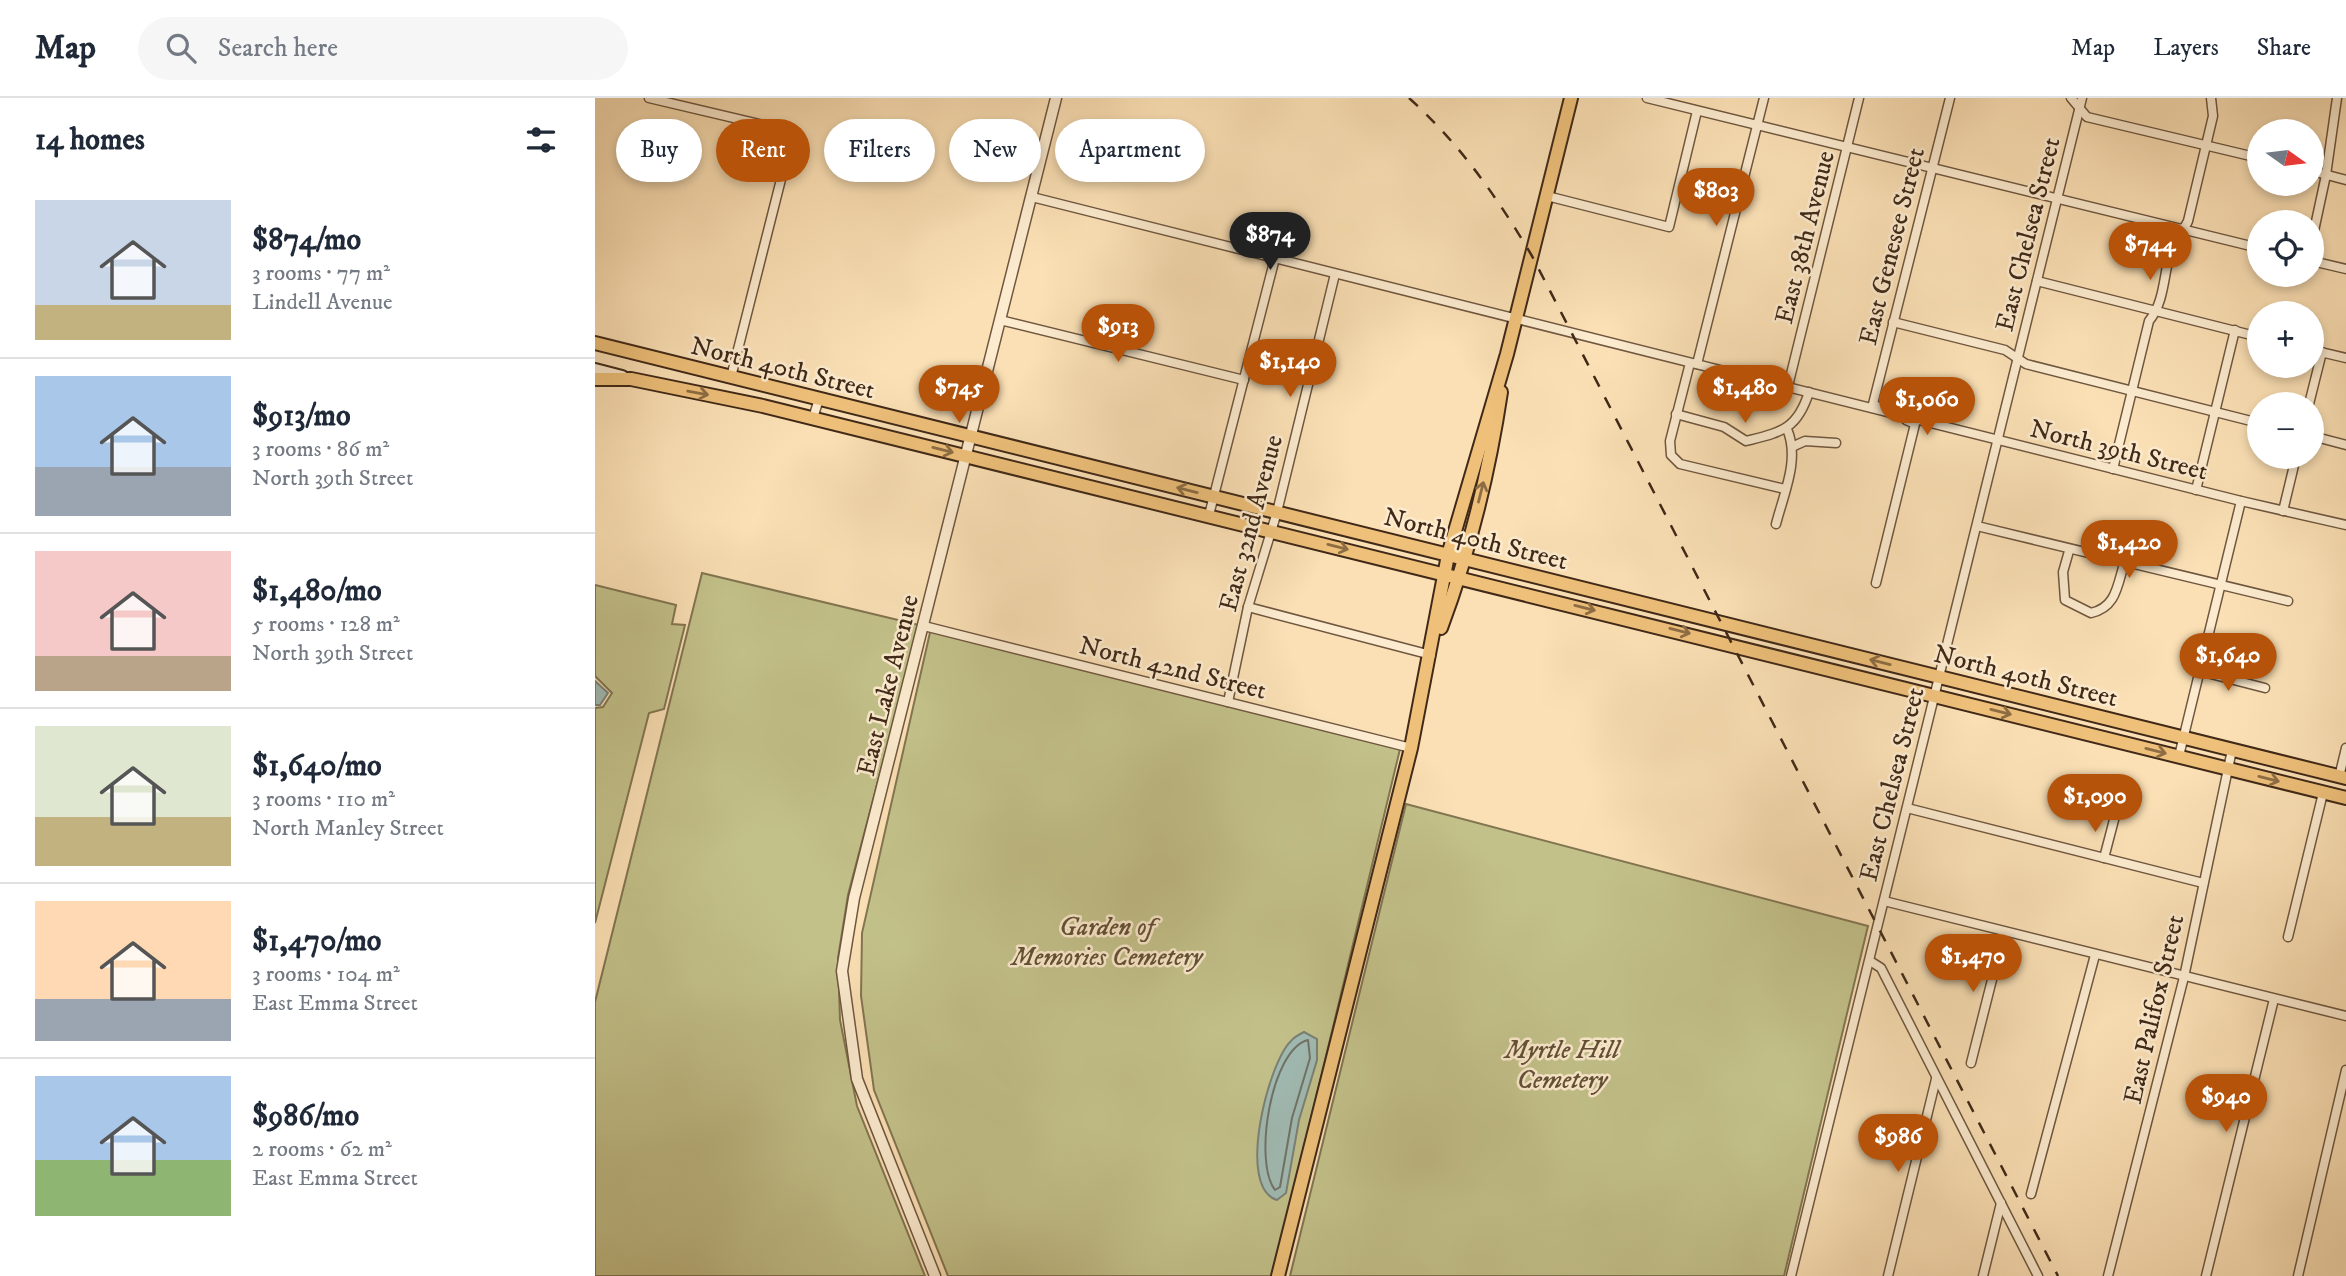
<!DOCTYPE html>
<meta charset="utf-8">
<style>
body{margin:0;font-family:"IM FELL DW Pica",serif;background:#f6f6f7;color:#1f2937;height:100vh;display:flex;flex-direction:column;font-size:26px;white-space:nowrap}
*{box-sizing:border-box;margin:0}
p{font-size:23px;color:#747a83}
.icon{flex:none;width:38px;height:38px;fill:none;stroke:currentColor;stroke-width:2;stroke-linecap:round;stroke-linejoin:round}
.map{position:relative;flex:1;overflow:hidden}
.sheet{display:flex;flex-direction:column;background:#fff;width:595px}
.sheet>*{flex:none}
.top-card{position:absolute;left:21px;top:21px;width:665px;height:63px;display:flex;gap:14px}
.needle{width:46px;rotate:104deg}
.buttons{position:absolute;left:1652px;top:21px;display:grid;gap:14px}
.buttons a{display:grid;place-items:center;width:77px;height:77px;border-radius:50%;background:#fff;box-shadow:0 4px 10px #0003;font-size:35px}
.price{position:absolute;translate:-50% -60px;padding:0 16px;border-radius:24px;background:#b45309;color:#fff;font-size:23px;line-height:46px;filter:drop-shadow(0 2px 4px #0008)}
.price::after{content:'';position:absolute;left:50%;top:42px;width:21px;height:16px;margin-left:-10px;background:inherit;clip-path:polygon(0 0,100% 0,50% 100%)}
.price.on{background:#222;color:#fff}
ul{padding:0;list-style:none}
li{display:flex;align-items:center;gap:21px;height:175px;padding:0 35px}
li+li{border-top:2px solid #e0e1e3}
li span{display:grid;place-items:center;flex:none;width:196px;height:140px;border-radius:0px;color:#555}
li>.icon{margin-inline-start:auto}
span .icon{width:84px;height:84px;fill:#fffc;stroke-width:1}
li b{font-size:30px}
h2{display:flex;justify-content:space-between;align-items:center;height:84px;padding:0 35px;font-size:30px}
.pill{padding:0 24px;border-radius:32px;background:#fff;box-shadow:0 4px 10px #0003;font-size:24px;line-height:63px}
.pill.on{background:#b45309;color:#fff}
header{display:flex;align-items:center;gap:42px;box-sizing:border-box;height:98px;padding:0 35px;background:#fff;border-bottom:2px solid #e0e1e3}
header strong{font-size:33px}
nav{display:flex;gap:38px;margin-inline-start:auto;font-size:24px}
.search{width:490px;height:63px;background:#f6f6f7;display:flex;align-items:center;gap:18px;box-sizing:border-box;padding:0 24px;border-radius:38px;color:#747a83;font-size:26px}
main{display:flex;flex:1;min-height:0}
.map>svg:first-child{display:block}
</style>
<header>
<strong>Map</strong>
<div class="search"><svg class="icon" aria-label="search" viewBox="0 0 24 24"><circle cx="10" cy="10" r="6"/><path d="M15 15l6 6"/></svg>Search here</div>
<nav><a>Map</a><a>Layers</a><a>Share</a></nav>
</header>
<main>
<section class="sheet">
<h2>14 homes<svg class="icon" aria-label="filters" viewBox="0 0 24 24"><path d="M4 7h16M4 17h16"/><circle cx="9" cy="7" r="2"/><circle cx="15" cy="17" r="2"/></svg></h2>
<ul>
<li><span style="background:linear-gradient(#c9d6e8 75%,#c2b280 0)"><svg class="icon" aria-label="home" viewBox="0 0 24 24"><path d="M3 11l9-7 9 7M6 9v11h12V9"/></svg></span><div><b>$874/mo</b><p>3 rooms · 77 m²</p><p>Lindell Avenue</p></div></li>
<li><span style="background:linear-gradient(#a9c7e8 65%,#9aa5b1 0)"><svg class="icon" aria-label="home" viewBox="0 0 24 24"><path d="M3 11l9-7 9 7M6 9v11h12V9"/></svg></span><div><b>$913/mo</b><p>3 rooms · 86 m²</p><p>North 39th Street</p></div></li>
<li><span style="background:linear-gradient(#f6c9c9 75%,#b9a48a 0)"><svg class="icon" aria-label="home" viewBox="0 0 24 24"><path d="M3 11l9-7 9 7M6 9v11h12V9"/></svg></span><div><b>$1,480/mo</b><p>5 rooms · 128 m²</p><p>North 39th Street</p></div></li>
<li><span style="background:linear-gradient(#dfe7d0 65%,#c2b280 0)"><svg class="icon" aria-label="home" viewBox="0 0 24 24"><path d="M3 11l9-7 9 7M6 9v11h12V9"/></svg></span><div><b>$1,640/mo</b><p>3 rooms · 110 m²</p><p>North Manley Street</p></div></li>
<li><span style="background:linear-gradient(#ffd9b3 70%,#9aa5b1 0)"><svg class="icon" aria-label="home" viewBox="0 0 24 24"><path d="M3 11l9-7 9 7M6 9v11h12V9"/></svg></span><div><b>$1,470/mo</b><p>3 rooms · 104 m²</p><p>East Emma Street</p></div></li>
<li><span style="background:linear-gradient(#a9c7e8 60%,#8fb573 0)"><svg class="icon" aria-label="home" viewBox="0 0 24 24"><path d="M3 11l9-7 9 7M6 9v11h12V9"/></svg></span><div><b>$986/mo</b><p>2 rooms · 62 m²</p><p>East Emma Street</p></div></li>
</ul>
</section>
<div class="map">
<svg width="1751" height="1178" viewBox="0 0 1751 1178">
<rect width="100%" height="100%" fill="#fbe0b5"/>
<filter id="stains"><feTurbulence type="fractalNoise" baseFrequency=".00286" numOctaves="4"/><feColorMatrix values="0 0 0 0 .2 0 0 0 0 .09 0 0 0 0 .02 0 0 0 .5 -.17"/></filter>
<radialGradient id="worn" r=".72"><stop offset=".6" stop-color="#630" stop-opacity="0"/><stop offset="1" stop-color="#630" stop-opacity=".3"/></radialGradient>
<g fill="#c3c18a" stroke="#827551" stroke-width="2">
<polygon points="107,475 324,527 253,797 243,860 245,922 262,1008 330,1178 0,1178 0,904"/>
<polygon points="0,487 81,507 77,526 90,527 69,611 54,615 0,825 0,610 8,609 17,595 0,578"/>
<polygon points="336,530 806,647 678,1178 353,1178 279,992 266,898 267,835"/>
<polygon points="811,706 1273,828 1189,1178 695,1178"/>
</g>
<g fill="#a0bbb4" stroke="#7a8176" stroke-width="2">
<polygon points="0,583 13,595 5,607 0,607"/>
<path d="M 709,934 L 722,941 L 722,962 L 704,1022 L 691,1095 L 682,1102 C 641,1090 673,965 696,943 C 699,939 705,936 709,934 Z"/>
</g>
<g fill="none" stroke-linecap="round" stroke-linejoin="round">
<path stroke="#707266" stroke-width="2" d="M 713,942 L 715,960 L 697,1020 L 685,1089 L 680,1092 C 658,1064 676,951 713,942 Z"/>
<defs>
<g id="minor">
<polyline points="54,0 198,34 136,279"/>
<polyline points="1052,0 1664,150"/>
<polyline points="1476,0 1492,19 1664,60"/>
<polyline points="1717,73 1751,82"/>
<polyline points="952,98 1074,129 1102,13"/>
<polyline points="437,99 1646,403 1751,427"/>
<polyline points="1717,142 1731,77 1742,0"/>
<polyline points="1717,163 1751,171"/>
<polyline points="1442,183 1664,239"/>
<polyline points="405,222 649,282"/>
<polyline points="1298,224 1410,252 1431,266 1664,325"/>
<polyline points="1717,252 1751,260"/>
<polyline points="1095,265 1075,343 1076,357 1085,366 1190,391"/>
<polyline points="1102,266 1169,0"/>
<polyline points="1193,288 1264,0"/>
<polyline points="1714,306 1727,254"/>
<polyline points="1284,309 1278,306 1355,0"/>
<path d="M 1081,316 L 1129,329 L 1151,343 C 1186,334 1202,332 1214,294"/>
<polyline points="218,320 224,301"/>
<polyline points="1717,338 1751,347"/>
<polyline points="1199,348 1210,343 1241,345"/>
<path d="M 1518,371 L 1554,223 C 1573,200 1567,166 1581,140 C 1584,133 1590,131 1593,123 L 1618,18 L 1616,0"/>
<polyline points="1601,392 1640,232"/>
<polyline points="1688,413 1701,359"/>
<polyline points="614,417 680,160"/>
<path d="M 1181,426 C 1189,395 1205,361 1192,331"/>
<polyline points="1382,428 1693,503"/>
<path d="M 1474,453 L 1468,474 L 1470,502 L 1496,515 C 1521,509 1522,489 1529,466"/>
<polyline points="1281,485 1320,326 1311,322"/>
<polyline points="653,509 836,557"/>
<polyline points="329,528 816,650"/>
<polyline points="1604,573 1670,590"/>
<polyline points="633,604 653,509 682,414 740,176"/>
<polyline points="1584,658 1646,403"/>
<polyline points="1744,679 1751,650"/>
<polyline points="1312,710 1608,785"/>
<polyline points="1509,760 1520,718"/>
<polyline points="1289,803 1751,918"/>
<polyline points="1693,839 1728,695"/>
<polyline points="1275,863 1286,870 1443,1178"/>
<polyline points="1376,965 1409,834"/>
<polyline points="1436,1096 1500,857"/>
<polyline points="1196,1178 1487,0"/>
<polyline points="1293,1178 1341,981"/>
<polyline points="1388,1178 1406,1105"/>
<polyline points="1513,1178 1589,879 1637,652"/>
<polyline points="1611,1178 1679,901"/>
<polyline points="1703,1178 1751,972"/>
</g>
<polyline id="tertiary" points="340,1178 262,981 247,873 259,800 461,0"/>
<polyline id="secondary" points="0,272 27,279"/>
<g id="primary">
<polyline points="0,245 1751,680"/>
<polyline points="0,281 36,281 168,308 1751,700"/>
<path d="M 846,530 C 874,455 894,374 906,294"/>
<polyline points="683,1178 816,650 853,457 912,256 976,0"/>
</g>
</defs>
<use href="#minor" stroke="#6f573f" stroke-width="11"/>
<use href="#tertiary" stroke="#6f573f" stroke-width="13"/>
<use href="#secondary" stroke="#402918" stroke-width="16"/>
<use href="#primary" stroke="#402918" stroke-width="16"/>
<use href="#minor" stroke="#fcebcf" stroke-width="8"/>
<use href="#tertiary" stroke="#fcebcf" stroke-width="10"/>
<use href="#secondary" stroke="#fcebcf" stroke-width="12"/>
<use href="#primary" stroke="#eec07a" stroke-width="12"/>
<path stroke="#402918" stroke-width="2.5" stroke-dasharray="12 12" stroke-linecap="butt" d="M 814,0 C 865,46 902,99 937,158 L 1463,1178"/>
</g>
<defs><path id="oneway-shaft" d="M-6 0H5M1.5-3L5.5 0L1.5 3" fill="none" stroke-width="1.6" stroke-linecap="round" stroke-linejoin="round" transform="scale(1.75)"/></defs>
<g stroke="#8e6d44">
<use href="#oneway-shaft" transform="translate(103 295) rotate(10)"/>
<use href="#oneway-shaft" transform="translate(348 352) rotate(14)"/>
<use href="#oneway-shaft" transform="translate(592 392) rotate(-166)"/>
<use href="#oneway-shaft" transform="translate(886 394) rotate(-76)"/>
<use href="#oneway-shaft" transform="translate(743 449) rotate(14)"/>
<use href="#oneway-shaft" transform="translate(990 510) rotate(14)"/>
<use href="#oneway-shaft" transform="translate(1085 533) rotate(14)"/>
<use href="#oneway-shaft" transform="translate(1285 564) rotate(-166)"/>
<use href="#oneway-shaft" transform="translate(1406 614) rotate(14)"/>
<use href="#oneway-shaft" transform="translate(1561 653) rotate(14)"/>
<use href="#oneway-shaft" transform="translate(1674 681) rotate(14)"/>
</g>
<g text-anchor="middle" stroke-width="5" stroke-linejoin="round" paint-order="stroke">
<g font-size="26" fill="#402918" stroke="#fcebcf">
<text transform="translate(1432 136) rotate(-76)" y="9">East Chelsea Street</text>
<text transform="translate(1209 139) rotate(-76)" y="9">East 38th Avenue</text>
<text transform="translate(1296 148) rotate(-76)" y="9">East Genesee Street</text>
<text transform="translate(188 269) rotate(14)" y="9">North 40th Street</text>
<text transform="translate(1524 351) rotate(14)" y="9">North 39th Street</text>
<text transform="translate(655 425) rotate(-75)" y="9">East 32nd Avenue</text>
<text transform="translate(881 440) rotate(14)" y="9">North 40th Street</text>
<text transform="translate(578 569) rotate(14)" y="9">North 42nd Street</text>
<text transform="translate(1431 577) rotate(14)" y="9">North 40th Street</text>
<text transform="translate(292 587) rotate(-76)" y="9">East Lake Avenue</text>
<text transform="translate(1296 686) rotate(-76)" y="9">East Chelsea Street</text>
<text transform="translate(1558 911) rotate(-77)" y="9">East Palifox Street</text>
</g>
<g font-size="26" font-style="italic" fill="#614f34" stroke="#fcebcf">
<text x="512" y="837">Garden of<tspan x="512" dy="30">Memories Cemetery</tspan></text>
<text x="967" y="960">Myrtle Hill<tspan x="967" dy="30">Cemetery</tspan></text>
</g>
</g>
<rect width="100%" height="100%" filter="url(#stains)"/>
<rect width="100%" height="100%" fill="url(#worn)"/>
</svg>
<div class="buttons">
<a><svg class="needle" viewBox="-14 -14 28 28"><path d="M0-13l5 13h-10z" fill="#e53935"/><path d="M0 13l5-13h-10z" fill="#747a83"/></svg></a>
<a><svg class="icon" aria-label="locate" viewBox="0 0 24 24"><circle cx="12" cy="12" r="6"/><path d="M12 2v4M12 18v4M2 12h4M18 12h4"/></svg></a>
<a>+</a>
<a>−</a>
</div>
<b class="price" style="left:1121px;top:130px">$803</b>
<b class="price on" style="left:675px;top:174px">$874</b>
<b class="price" style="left:1555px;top:184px">$744</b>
<b class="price" style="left:523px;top:266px">$913</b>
<b class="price" style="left:695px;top:301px">$1,140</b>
<b class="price" style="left:364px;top:327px">$745</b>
<b class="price" style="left:1150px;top:327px">$1,480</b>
<b class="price" style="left:1332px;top:339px">$1,060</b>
<b class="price" style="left:1534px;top:482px">$1,420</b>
<b class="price" style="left:1633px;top:595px">$1,640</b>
<b class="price" style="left:1500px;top:736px">$1,090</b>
<b class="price" style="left:1378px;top:896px">$1,470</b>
<b class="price" style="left:1631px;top:1036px">$940</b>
<b class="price" style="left:1303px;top:1076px">$986</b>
<div class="top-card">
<a class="pill">Buy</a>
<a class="pill on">Rent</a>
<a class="pill">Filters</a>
<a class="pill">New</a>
<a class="pill">Apartment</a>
</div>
</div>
</main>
